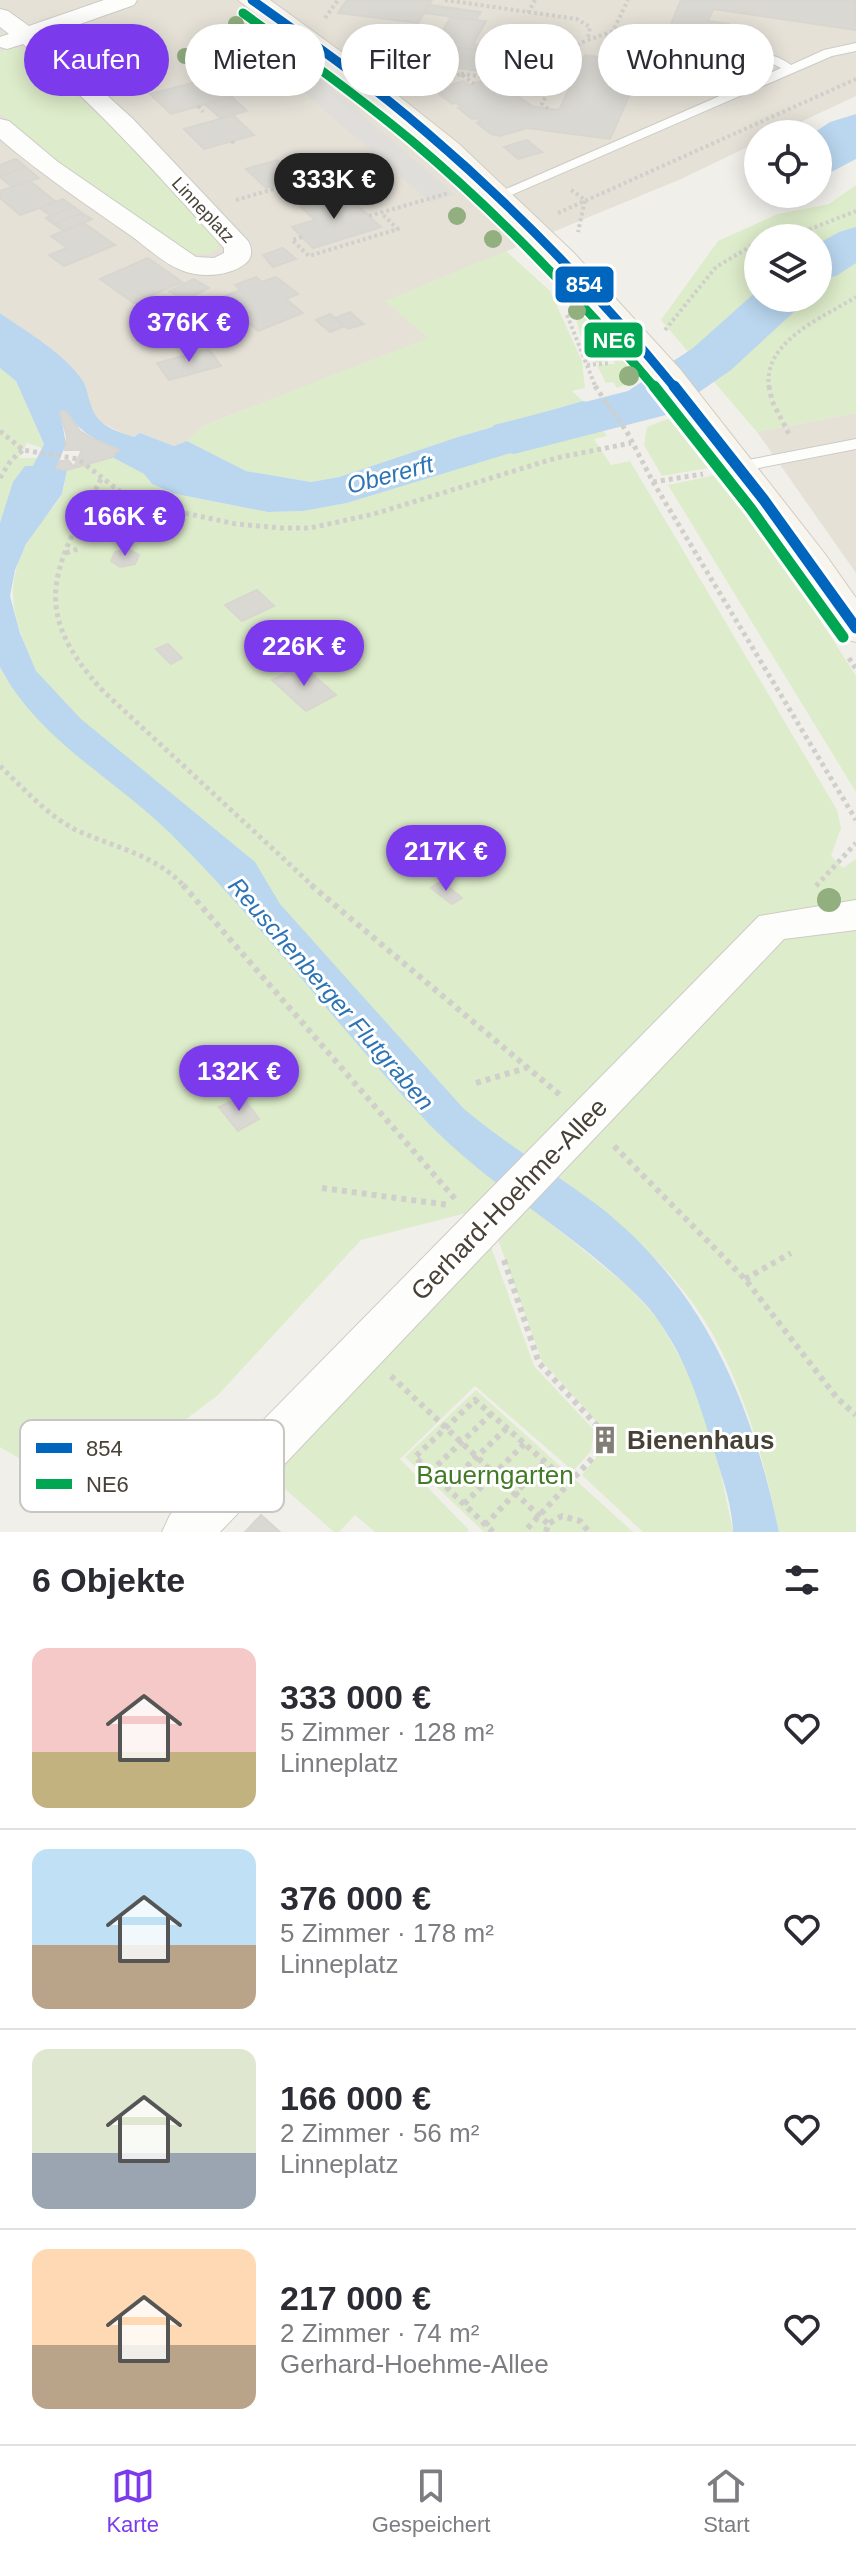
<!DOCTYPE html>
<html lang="de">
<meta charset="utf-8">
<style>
body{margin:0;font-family:Arial,sans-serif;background:#f7f7f7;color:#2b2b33;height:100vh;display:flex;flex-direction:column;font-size:30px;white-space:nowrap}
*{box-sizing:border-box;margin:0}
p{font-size:26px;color:#7c7c81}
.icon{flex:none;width:44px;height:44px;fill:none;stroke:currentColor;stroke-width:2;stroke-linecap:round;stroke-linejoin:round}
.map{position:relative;height:1532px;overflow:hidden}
.side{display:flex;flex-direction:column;background:#fff;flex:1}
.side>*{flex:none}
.banner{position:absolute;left:24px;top:24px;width:808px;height:72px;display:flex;gap:16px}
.tools{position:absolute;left:744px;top:120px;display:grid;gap:16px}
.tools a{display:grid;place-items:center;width:88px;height:88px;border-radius:50%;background:#fff;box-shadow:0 4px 20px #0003;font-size:40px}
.price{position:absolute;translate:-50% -68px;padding:0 18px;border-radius:28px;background:#7c3aed;color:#fff;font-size:26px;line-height:52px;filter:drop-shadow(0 2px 4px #0008)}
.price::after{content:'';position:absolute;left:50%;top:48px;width:24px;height:18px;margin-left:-12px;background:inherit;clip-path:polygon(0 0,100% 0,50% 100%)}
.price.on{background:#222;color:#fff}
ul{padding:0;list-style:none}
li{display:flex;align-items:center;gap:24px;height:200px;padding:0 32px}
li+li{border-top:2px solid #e1e1e2}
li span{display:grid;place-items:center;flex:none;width:224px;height:160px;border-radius:16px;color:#555}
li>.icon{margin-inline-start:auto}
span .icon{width:96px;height:96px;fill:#fffc;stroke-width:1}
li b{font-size:34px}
h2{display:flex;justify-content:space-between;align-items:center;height:96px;padding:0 32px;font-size:34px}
.chip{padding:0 28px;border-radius:36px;background:#fff;box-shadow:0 4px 20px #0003;font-size:28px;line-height:72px}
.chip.on{background:#7c3aed;color:#fff}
.tab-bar{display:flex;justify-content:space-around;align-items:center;height:112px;border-top:2px solid #e1e1e2;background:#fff;font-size:22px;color:#7c7c81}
.tab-bar a{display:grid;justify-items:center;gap:4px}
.tab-bar .on{color:#7c3aed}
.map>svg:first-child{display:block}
</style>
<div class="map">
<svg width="856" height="1532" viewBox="0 0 856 1532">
<rect width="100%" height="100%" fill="#f1efea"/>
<g fill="#e5e1d7">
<polygon points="0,0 856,0 856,96 775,134 758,134 758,142 681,179 386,301 429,338 203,426 187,441 174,446 140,433 134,437 124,434 100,422 93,415 84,383 54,351 0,313"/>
<polygon points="856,413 856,573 757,432"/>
</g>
<g fill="#ddecca" fill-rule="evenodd">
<path d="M 15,47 L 31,53 C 61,81 215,219 219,248 L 208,254 L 188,254 L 60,163 L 0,113 L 0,51 Z"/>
<path d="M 856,185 L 856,413 L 757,432 L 661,320 L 718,241 L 778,214 L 829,204 ZM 758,238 L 818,238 L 818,298 L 758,298 Z"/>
<polygon points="506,251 550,291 582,361 585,388 572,391 583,401 458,437 339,477 311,482 246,471 187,441 203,426 428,338 385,301"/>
<polygon points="571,298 641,379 617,388 613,382 606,383 597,365 615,364 613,359 596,363 580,334"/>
<polygon points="0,368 16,381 44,444 42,448 27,443 19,458 38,458 0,523"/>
<polygon points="673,417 714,467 662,476 644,445 647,427"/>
<path d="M 603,425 L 602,429 L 607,436 L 594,439 L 611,465 L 630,461 L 837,810 L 841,828 L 831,856 L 843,868 L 856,859 L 856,1532 L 779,1532 C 765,1461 742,1380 703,1318 C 666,1260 608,1213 553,1173 L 528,1205 L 631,1289 L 660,1322 L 695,1385 L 721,1474 L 733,1532 L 643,1532 L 582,1475 L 598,1455 L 603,1429 L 542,1361 L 497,1237 L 478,1210 L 361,1240 L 218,1395 L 156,1442 L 36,1468 L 0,1447 L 0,667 L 8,682 L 36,671 C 12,614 0,585 35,529 C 43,518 56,506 62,494 C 65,487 65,477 67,470 L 112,457 L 144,474 L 152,484 L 176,494 L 268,512 L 303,511 L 347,503 Z"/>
<polygon points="720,474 768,538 856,676 856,792 668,485"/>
<polygon points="489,1241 534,1366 594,1430 591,1451 573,1471 475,1386 400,1459 469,1530 467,1532 375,1532 355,1515 339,1532 334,1532 268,1474"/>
<polygon points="476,1390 633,1532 484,1532 405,1457"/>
</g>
<polygon fill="#e0deda" points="292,55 455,195 430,202 268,61"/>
<g fill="#bad7ef">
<polygon points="856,114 856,159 818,179 818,134 812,134 830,122"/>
<path d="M 0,313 C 28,333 63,352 83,381 C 87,388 88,398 91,405 C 96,425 115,431 134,437 L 140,433 L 174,446 L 187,441 L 246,471 L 311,482 L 339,477 L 458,437 L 583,401 L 594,404 L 606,420 L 603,425 L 347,503 L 303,511 L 268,512 L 176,494 L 152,484 L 144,474 L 112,457 L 118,450 C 95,440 81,433 66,412 L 60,411 L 66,444 L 56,468 L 67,470 L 62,494 L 26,544 L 15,570 L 10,596 L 20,633 L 36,671 L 81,719 L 255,862 L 280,904 L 463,1108 C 505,1144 552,1171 596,1204 C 704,1287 752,1403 779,1532 L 733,1532 C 732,1500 719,1469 710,1438 C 697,1396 686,1361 660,1323 C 645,1300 622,1281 601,1263 C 544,1215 479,1176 428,1123 C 339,1029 263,925 171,834 C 114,778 38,740 0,667 L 0,523 L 13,482 L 25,466 L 33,466 L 44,444 L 16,381 L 0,368 Z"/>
</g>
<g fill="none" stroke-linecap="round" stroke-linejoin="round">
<g fill="#bad7ef" fill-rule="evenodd">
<polygon points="856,227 856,263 836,276 818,280 818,244 839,232"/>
<polygon points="758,290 758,298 805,298 797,309 731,370 666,415 514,454 494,449 486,437 494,425 628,391 693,348"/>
</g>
</g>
<g fill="#dad8d2" stroke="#d9d6d0" stroke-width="2">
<polygon points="347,0 432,0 418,23 338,13"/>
<polygon points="681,0 856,0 856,30 713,9 708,21 729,24 722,42 730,47 722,49 713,75 709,78 682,80 638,69 639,74 610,139 527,128 500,136 491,134 477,123 481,122 476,118 472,119 458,108 462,107 456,103 452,104 439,94 443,93 438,89 463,81 469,85 491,78 531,105 529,106 559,110 585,55 606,58 615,37 663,43"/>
<polygon points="429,5 481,12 476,20 424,13"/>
<polygon points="451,17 486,21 473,44 480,45 477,50 453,47 456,42 437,40"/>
<polygon points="453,47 489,51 485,57 510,60 502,74 458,68 460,64 444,62"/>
<polygon points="211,78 232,97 171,114 150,94"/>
<polygon points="232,97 247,111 220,118 205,104"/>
<polygon points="233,115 254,135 204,149 184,129"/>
<polygon points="527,140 542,152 518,159 504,147"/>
<polygon points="16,159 26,167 0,176 0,165"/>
<polygon points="277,160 298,179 266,188 246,169"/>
<polygon points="26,167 39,178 12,187 0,177"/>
<polygon points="30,181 56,202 20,215 0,198 0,191"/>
<polygon points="345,194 381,227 313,248 292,227 315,220 301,207"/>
<polygon points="63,199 74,207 51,216 40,208"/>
<polygon points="74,207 82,213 54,224 46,218"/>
<polygon points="82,213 92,219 64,231 54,224"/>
<polygon points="84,223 115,245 64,266 49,255 67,248 51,236"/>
<polygon points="283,248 296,259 273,267 263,255"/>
<polygon points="148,258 182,282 134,303 100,279"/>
<polygon points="256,277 262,282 276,277 298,294 286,299 303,313 258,331 220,298 240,290 235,285"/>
<polygon points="194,279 209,288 185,300 169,291"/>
<polygon points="350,312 364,324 348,329 335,318"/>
<polygon points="330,314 345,326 330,332 316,320"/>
<polygon points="209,349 221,366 169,380 157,363"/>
<polygon points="60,411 66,412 80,431 91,438 119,450 112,457 67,470 56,468 60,461 69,461 74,467 82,450 65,450 67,437"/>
<polygon points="128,549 139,555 135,564 120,567 111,561 115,552"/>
<polygon points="257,590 274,606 242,621 225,605"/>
<polygon points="168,644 182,658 171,664 156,649"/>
<polygon points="302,665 336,695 306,711 272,680"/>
<polygon points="441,881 457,894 462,898 452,904 431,888"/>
<polygon points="242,1096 259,1119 238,1131 219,1107"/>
<polygon points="261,1515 280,1532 245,1532"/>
</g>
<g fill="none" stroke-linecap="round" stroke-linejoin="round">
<defs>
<g id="service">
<path d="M 856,43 L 856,51 L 832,56 L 502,199 L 490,196 L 738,88 C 741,55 764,45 791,65 L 824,50 ZM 761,63 L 771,63 L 781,68 L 751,82 L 754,67 Z"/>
<polygon points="856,439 856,449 743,471 735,466 743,461"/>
</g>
<g id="minor">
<path d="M 104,0 L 137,0 L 134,5 L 43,37 L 133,119 L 248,241 C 252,248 253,257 246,263 C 229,277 200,278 181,270 C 163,263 145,246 130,235 C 85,204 41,174 0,139 L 0,119 L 9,121 L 58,162 L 196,257 L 214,258 L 224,253 L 224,248 C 160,177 97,106 23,44 L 7,49 L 0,47 L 0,37 L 9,34 L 0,27 L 0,9 L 8,11 L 29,26 Z"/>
<polygon points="856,900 856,930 784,939 220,1532 162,1532 170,1515 759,916"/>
</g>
<polygon id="secondary" points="238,0 270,0 362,67 459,144 574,253 680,369 825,554 856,598 856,642 841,638 704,445 604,325 551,267 414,137"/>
</defs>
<use href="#service" stroke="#cdcbc6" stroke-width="2"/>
<use href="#minor" stroke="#cdcbc6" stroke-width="2"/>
<use href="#secondary" stroke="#d1cdc1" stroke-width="2"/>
<g stroke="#d1cfcb" stroke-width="4" stroke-dasharray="3 3" stroke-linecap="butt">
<polyline points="445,0 577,19 590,27 588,38"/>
<polyline points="528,13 535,0"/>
<polyline points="325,18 338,0"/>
<polyline points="376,34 454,44"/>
<polyline points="376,54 459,66"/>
<polyline points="565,59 580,43 613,31 628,0"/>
<polyline points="461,74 552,84 565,59 582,62"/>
<polyline points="417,88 461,74 474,84"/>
<polyline points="198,106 203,112"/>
<polyline points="548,109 542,104 552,84"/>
<polyline points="232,141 235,146"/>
<polyline points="571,190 585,200 578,232"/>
<polyline points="236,200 284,186 282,184"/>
<polyline points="558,213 856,79"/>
<polyline points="369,216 449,193"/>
<polyline points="302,237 292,240 309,256 398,229 381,213"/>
<polyline points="774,238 805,231 856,211"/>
<polyline points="567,315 596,388"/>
<polyline points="665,330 716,267 758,242"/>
<polyline points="587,365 610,363"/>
<path d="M 769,388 C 762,341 824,317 856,297"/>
</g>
<g stroke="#d1cfcb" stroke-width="5" stroke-dasharray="4 4" stroke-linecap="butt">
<polyline points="595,386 627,432 653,482 856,820"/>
<polyline points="769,386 772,401 789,434"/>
<polyline points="0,431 23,450 78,459 126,496 152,506 236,524 281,528 310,528 374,514 556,458 631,443"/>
<polyline points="0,478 11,460 23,450"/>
<path d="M 101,479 C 54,568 27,609 104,692 L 314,887"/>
<polyline points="653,482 703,474"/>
<polyline points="66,553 81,548"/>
<polyline points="849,658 856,669"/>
<path d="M 0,766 C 23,788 47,815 76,830 C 115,848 155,854 185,887"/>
<polyline points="816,886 856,843"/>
</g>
<g stroke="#d1cfcb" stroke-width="6" stroke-dasharray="5 5" stroke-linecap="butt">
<polyline points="183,885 456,1200"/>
<polyline points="311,885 560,1095"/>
<polyline points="476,1083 526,1068"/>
<polyline points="614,1146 745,1279 837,1398 856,1415"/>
<polyline points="322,1188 449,1205"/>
<polyline points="504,1260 539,1363 600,1429 596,1454 524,1532"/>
<polyline points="745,1279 791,1253"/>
<polyline points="391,1376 548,1524"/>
<polyline points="430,1472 491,1414"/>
<polyline points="445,1487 507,1428"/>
<polyline points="464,1504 525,1443"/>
<polyline points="485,1525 545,1462"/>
<polyline points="493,1532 415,1457 475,1400 570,1484"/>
<polyline points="546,1532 548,1524 562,1516 580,1521 589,1532"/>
</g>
<use href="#service" fill="#fdfdfc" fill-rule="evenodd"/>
<use href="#minor" fill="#fdfdfc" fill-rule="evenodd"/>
<use href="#secondary" fill="#f7f5ee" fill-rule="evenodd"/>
<defs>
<path id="bus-1-far1" d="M 252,0 C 311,42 371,84 426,132 C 516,209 600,296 675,388"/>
<polyline id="bus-1" points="674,386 764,500 856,628"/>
<path id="bus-2-far1" d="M 243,13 C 300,54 358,96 412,141 C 501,216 581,300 655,388"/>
<polyline id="bus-2" points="654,386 751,509 843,637"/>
</defs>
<use href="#bus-1-far1" stroke="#fff" stroke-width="13"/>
<use href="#bus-1" stroke="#fff" stroke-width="17"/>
<use href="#bus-2-far1" stroke="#fff" stroke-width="13"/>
<use href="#bus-2" stroke="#fff" stroke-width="17"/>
<use href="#bus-1-far1" stroke="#0065bd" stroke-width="9"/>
<use href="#bus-1" stroke="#0065bd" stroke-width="11"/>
<use href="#bus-2-far1" stroke="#00a651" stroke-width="9"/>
<use href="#bus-2" stroke="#00a651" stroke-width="11"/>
</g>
<g fill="#91af7f">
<circle cx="236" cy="24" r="8"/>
<circle cx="69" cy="45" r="8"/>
<circle cx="409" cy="51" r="8"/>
<circle cx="185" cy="56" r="8"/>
<circle cx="137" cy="79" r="8"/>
<circle cx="457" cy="216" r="9"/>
<circle cx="493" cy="239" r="9"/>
<circle cx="577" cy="311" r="9"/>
<circle cx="595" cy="336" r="10"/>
<circle cx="629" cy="376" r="10"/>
<circle cx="829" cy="900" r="12"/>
</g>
<defs>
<symbol id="building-bare" viewBox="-9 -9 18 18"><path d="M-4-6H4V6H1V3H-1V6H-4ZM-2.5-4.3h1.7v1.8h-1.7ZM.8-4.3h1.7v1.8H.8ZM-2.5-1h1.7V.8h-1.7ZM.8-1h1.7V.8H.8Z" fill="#827e75" stroke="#fff" stroke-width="2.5" paint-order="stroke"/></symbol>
</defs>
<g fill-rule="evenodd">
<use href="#building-bare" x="585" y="1420" width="40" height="40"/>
</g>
<g text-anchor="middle" stroke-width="6" stroke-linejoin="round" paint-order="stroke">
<g font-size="18" fill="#474136" stroke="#fff">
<text transform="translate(203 210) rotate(47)" y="6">Linneplatz</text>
</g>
<g font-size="24" font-style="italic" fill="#2d74b5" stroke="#fff">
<text transform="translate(390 475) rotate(-15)" y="8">Obererft</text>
<text transform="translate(331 994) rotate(49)" y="8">Reuschenberger Flutgraben</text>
</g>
<g font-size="26" fill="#474136" stroke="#fff">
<text transform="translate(509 1199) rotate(-46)" y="9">Gerhard-Hoehme-Allee</text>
</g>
<g font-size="26" font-weight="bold" fill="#474136" stroke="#fff" text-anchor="start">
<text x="627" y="1449">Bienenhaus</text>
</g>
<g font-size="26" fill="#427a28" stroke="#fff">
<text x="495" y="1484">Bauerngarten</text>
</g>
</g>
<rect x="20" y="1420" width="264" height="92" rx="12" fill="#fff" stroke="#c8c6c3" stroke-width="2"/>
<rect x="36" y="1443" width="36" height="10" fill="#0065bd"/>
<rect x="36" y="1479" width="36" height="10" fill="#00a651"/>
<g font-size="22" fill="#474136">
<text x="86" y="1456">854</text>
<text x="86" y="1492">NE6</text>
</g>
<g stroke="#fff" stroke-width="3">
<rect x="554" y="265" width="61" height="39" rx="8" fill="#0065bd"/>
<rect x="583" y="321" width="61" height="38" rx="8" fill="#00a651"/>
</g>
<g font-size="22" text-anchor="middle" font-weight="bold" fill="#fff">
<text x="584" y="292">854</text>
<text x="614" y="348">NE6</text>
</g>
</svg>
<div class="tools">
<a><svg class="icon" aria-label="locate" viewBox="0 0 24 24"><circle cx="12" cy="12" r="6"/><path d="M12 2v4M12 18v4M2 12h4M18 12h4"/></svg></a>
<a><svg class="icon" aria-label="layers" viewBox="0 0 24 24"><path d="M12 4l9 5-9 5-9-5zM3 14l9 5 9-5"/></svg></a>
</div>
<b class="price on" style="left:334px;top:221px">333K €</b>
<b class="price" style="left:189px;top:364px">376K €</b>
<b class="price" style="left:125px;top:558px">166K €</b>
<b class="price" style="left:304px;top:688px">226K €</b>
<b class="price" style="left:446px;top:893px">217K €</b>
<b class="price" style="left:239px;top:1113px">132K €</b>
<div class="banner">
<a class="chip on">Kaufen</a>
<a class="chip">Mieten</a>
<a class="chip">Filter</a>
<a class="chip">Neu</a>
<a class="chip">Wohnung</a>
</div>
</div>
<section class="side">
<h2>6 Objekte<svg class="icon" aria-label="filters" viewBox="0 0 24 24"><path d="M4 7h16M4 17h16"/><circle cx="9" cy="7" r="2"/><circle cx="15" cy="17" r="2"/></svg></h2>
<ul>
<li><span style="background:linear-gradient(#f6c9c9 65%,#c2b280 0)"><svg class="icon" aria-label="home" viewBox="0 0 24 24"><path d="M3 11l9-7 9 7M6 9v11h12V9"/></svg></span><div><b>333 000 €</b><p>5 Zimmer · 128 m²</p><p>Linneplatz</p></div><svg class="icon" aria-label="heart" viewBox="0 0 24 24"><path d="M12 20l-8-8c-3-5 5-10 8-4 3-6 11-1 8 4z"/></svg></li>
<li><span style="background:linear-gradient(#bfe0f5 60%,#b9a48a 0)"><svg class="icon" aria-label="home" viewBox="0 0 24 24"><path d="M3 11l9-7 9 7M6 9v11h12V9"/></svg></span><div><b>376 000 €</b><p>5 Zimmer · 178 m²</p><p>Linneplatz</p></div><svg class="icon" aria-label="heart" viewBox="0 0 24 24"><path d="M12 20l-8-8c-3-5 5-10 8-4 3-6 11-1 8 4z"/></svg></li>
<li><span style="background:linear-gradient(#dfe7d0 65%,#9aa5b1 0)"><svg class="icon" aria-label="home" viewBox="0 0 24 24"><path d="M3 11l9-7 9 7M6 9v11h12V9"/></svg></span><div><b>166 000 €</b><p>2 Zimmer · 56 m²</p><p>Linneplatz</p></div><svg class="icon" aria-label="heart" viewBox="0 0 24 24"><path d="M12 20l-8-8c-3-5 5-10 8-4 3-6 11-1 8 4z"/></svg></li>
<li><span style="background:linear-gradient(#ffd9b3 60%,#b9a48a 0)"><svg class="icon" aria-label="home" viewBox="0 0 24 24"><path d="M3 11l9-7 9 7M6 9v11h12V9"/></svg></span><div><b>217 000 €</b><p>2 Zimmer · 74 m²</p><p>Gerhard-Hoehme-Allee</p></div><svg class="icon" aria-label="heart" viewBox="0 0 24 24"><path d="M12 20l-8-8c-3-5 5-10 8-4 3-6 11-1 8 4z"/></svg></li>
</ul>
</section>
<nav class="tab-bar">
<a class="on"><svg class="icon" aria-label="map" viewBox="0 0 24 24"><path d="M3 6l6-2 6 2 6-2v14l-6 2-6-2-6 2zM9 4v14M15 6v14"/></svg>Karte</a>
<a><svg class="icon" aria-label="saved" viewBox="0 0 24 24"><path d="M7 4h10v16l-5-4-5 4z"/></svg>Gespeichert</a>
<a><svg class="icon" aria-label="home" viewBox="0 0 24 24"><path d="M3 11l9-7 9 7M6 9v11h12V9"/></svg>Start</a>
</nav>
